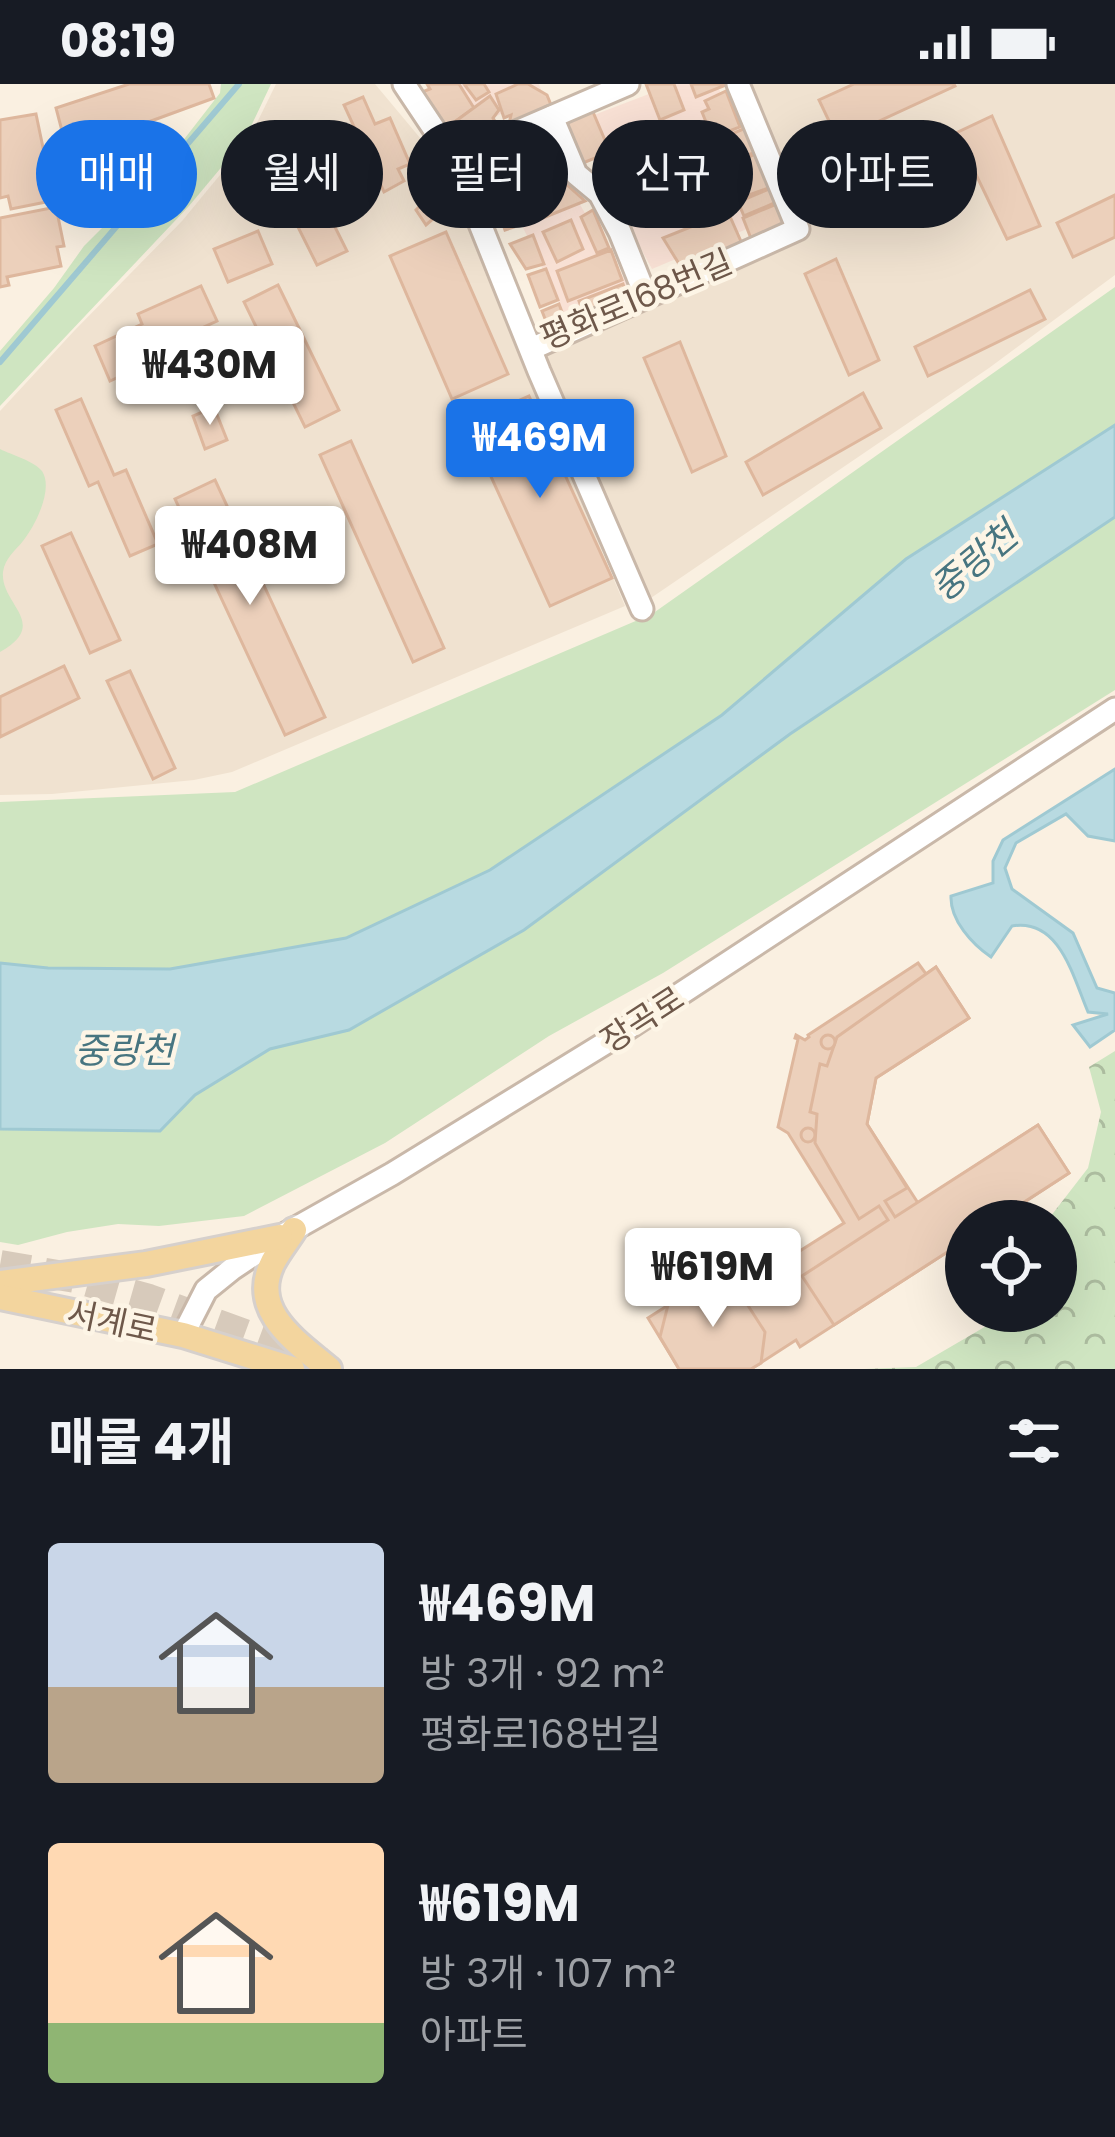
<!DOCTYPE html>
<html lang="ko">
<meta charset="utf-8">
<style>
body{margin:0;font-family:Poppins,"Noto Sans KR",sans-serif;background:#20242c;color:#f1f3f6;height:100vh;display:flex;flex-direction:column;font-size:45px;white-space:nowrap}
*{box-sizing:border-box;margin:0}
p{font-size:39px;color:#9ea1a6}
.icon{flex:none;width:66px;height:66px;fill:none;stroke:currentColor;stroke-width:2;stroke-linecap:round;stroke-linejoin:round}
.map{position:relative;height:1285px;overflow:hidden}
.sheet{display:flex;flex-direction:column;background:#171b24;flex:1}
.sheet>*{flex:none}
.hud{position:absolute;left:36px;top:36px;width:1044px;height:108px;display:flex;gap:24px}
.tools{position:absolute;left:945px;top:1116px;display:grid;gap:24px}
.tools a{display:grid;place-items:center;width:132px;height:132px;border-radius:50%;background:#171b24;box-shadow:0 12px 48px #0002;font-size:60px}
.price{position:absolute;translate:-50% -102px;padding:0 27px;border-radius:12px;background:#fff;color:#222;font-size:39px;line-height:78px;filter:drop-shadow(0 3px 6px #0008)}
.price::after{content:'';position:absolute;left:50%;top:72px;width:36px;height:27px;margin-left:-18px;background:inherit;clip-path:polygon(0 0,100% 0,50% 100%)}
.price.current{background:#1a73e8;color:#fff}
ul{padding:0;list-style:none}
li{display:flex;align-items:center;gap:36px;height:300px;padding:0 48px}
li span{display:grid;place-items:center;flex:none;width:336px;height:240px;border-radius:12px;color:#555}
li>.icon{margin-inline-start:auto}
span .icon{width:144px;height:144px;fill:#fffc;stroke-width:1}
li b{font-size:51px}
h2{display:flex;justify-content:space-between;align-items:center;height:144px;padding:0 48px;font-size:51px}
.chip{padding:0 42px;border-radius:54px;background:#171b24;box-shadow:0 12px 48px #0002;font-size:42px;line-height:108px}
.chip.current{background:#1a73e8;color:#fff}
.status{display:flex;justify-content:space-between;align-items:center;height:84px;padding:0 60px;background:#171b24;direction:ltr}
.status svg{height:33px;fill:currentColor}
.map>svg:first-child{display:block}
</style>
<div class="status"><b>08:19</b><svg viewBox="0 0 49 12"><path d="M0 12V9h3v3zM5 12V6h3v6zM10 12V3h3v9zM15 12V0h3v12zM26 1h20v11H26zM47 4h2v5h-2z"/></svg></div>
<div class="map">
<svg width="1115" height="1285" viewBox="0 0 1115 1285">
<defs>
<pattern id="forest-crowns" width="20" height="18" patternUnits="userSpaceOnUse" patternTransform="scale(3)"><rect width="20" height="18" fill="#cfe5c1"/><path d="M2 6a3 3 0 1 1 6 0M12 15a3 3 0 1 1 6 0" fill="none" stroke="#acbc9f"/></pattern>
</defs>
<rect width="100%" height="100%" fill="#faf0e1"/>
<g fill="#f0e2d0">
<polygon points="276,0 375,0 451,91 516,262 625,522 232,688 194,696 52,710 0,711 0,327 74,247 182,137 248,57"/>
<polygon points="744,0 1115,0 1115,191 989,284 645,518 538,268 805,149"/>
</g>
<g fill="#f9e1d5">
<polygon points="433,0 539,0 542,9 493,34 461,46"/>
<polygon points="675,0 717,0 773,134 652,185 573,39"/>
<polygon points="549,48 570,104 631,206 567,236 488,70"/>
</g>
<polygon fill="url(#forest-crowns)" points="1115,967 1115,1285 864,1285 916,1283 1012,1227 1056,1227 1056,1137 1047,1137 1088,1084 1101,1028 1089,983"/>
<g fill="#cfe5c1">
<polygon points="221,0 271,0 245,55 189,122 0,322 0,267 54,204 84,162 161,85 220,9"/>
<polygon points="1115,203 1115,606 663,889 549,952 385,1059 244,1132 159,1142 118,1140 67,1148 18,1161 0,1158 0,718 235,708 652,530"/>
<path d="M 0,365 C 12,371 34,377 42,387 C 54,405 35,442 23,457 C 15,467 5,474 3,488 C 0,521 51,539 0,568 Z"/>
</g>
<g fill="#b8dae1" stroke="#9fc9d2" stroke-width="3">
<polygon points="1115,341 1115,433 790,650 524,846 349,946 270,965 195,1011 160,1047 0,1045 0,879 48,884 170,885 346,854 490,786 722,631 906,475"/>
<path d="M 1115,685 L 1115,757 L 1088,752 L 1066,730 L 1016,759 L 1005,784 L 1012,805 L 1073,849 L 1097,904 L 1115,909 L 1115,946 L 1090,963 L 1073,941 L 1108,930 L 1088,928 C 1073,893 1060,834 1012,842 L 991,873 C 972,860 950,836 951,812 L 993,799 L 993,777 L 1003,756 Z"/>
</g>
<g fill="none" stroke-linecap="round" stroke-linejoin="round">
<polyline stroke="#9fc9d2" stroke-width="6" points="0,278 239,0"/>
</g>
<g fill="#ecd0bb" stroke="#deb79d" stroke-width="3">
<polygon points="129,0 209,0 214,14 110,52 118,83 74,93 56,24"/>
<polygon points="427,0 459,0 474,24 445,45 422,8 430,5"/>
<polygon points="464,0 484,0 489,8 476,16"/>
<polygon points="518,0 528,0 547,11 551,21 509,40 511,31 504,34 496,10"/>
<polygon points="646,0 674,0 684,26 660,36"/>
<polygon points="691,0 728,0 696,13"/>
<polygon points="854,0 954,0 955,2 838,56 819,16"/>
<polygon points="726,7 740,43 719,51 716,45 710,48 702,28 709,25 705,17"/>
<polygon points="490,12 499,26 493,34 501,47 465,61 451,56 445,45"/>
<polygon points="363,13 375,40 390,34 410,80 398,85 404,97 384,108 344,21"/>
<polygon points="590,21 610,68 578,81 559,35"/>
<polygon points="36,30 51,102 44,104 46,118 11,125 8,112 0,114 0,36"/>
<polygon points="992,32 1040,142 1007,155 956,49"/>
<polygon points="687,41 710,107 674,120 655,64 649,66 645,56"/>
<polygon points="748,43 758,67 713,86 703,62"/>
<polygon points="542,53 553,81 523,94 513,65"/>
<polygon points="760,68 774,102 746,112 742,102 734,103 729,91 717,96 713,88"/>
<polygon points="298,69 347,167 317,181 268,83"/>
<polygon points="499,73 511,105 484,115 471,82"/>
<polygon points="557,92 585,117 538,136 526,105"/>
<polygon points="774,103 779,117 744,132 738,118"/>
<polygon points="437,105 449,121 426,141 416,126"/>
<polygon points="1115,111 1115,153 1073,173 1057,139"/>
<polygon points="514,117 523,140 505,146 497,123"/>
<polygon points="779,119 789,141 752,157 743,134"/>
<polygon points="56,123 64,162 57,163 61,182 7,193 9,201 0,203 0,134"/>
<polygon points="593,126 609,164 597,169 581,133"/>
<polygon points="728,128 743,162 684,188 663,154"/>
<polygon points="571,136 583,165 557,178 543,148"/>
<polygon points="258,147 272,180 228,198 214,165"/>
<polygon points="446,148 508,290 452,315 390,172"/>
<polygon points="533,151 544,180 526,185 510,160"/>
<polygon points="611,166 622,196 568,217 557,187"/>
<polygon points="836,175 879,276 849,291 805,190"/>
<polygon points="546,185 558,216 540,223 528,191"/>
<polygon points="623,200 629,216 585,234 579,217"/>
<polygon points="278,201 339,326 305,343 244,218"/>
<polygon points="201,202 217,237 155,265 159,274 110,297 95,262 142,240 138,230"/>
<polygon points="1030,206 1045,235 928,292 915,263"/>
<polygon points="559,220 568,244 558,249 549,245 542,227"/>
<polygon points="680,258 726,372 692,388 644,274"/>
<polygon points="863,309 881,344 763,411 746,378"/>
<polygon points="529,312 612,494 550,522 467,340"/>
<polygon points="81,315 114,391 126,386 158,460 130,472 98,398 89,402 56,326"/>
<polygon points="214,323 227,356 205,365 193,332"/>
<polygon points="351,357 444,564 413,578 320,371"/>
<polygon points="215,396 325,633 285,651 175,415"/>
<polygon points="71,449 120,556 90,569 42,462"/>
<polygon points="64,582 79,614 0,653 0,613"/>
<polygon points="130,587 175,684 153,695 107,597"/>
<polygon points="918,879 926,890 936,883 969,934 876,994 867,1040 918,1119 1038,1041 1069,1089 995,1137 966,1137 966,1156 800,1263 796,1256 751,1285 679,1285 648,1234 725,1185 738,1206 844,1139 788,1049 778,1043 798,955 795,954 796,951 805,956 809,953 808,951"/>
<polygon points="936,883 969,934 876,994 867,1040 907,1104 885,1117 895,1133 1038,1041 1069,1089 995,1137 966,1137 966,1156 834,1241 802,1192 888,1136 879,1122 859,1135 815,1059 817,1030 810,1028 820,980 827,982 837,953"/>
<circle cx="828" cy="958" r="7"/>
<circle cx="808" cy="1051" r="7"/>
<polygon points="706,1197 738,1206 765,1248 761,1279 751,1285 679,1285 660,1253 668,1221"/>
</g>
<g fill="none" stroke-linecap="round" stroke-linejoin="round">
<polyline stroke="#d7cabb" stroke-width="30" stroke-dasharray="30 15" stroke-linecap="butt" points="0,1181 75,1194 149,1215 323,1279"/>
<defs>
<g id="minor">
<polyline points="404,0 454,75 539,287 642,525"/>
<polyline points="552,33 576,90 600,110 620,148 646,213"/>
<polyline points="454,75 628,0"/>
<polyline points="531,265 798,145 738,0"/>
<polyline points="183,1251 206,1206 232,1185 280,1153 392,1090 607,958 1115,625"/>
</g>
<g id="major">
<path d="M 294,1146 C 287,1157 279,1167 273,1178 C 248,1227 297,1258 329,1285"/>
<polyline points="0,1199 146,1180 280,1153"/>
<polyline points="0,1213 183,1251 292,1285"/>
</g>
</defs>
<use href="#minor" stroke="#c9b8a9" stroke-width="27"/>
<use href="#major" stroke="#d6d0cc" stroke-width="30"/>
<use href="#minor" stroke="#fff" stroke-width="21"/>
<use href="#major" stroke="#f3d59e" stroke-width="24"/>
</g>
<g text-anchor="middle" stroke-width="9" stroke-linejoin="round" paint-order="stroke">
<g font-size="33" fill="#6e584a" stroke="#fdf5e6">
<text transform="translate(636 215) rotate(-23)" y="12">평화로168번길</text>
<text transform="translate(642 935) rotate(-33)" y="12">장곡로</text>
<text transform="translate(112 1237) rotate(12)" y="12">서계로</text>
</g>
<g font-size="36" font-style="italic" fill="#477580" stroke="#fdf5e6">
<text transform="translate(974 477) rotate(-40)" y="13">중랑천</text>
<text x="124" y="979">중랑천</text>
</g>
</g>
</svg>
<div class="tools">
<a><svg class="icon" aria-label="locate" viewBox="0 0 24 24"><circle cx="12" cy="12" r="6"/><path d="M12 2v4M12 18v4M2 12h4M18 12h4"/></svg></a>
</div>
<b class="price" style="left:210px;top:344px">₩430M</b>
<b class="price current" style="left:540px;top:417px">₩469M</b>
<b class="price" style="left:250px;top:524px">₩408M</b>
<b class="price" style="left:713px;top:1246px">₩619M</b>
<div class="hud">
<a class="chip current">매매</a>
<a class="chip">월세</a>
<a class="chip">필터</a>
<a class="chip">신규</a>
<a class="chip">아파트</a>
</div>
</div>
<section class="sheet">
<h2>매물 4개<svg class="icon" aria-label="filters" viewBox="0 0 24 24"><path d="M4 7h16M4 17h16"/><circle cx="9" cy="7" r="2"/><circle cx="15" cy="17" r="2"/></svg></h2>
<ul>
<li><span style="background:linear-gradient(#c9d6e8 60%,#b9a48a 0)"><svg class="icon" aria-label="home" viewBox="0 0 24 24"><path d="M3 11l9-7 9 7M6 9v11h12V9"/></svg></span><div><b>₩469M</b><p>방 3개 · 92 m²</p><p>평화로168번길</p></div></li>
<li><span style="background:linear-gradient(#ffd9b3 75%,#8fb573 0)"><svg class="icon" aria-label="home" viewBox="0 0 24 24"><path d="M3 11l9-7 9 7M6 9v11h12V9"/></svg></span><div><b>₩619M</b><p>방 3개 · 107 m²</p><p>아파트</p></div></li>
</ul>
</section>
